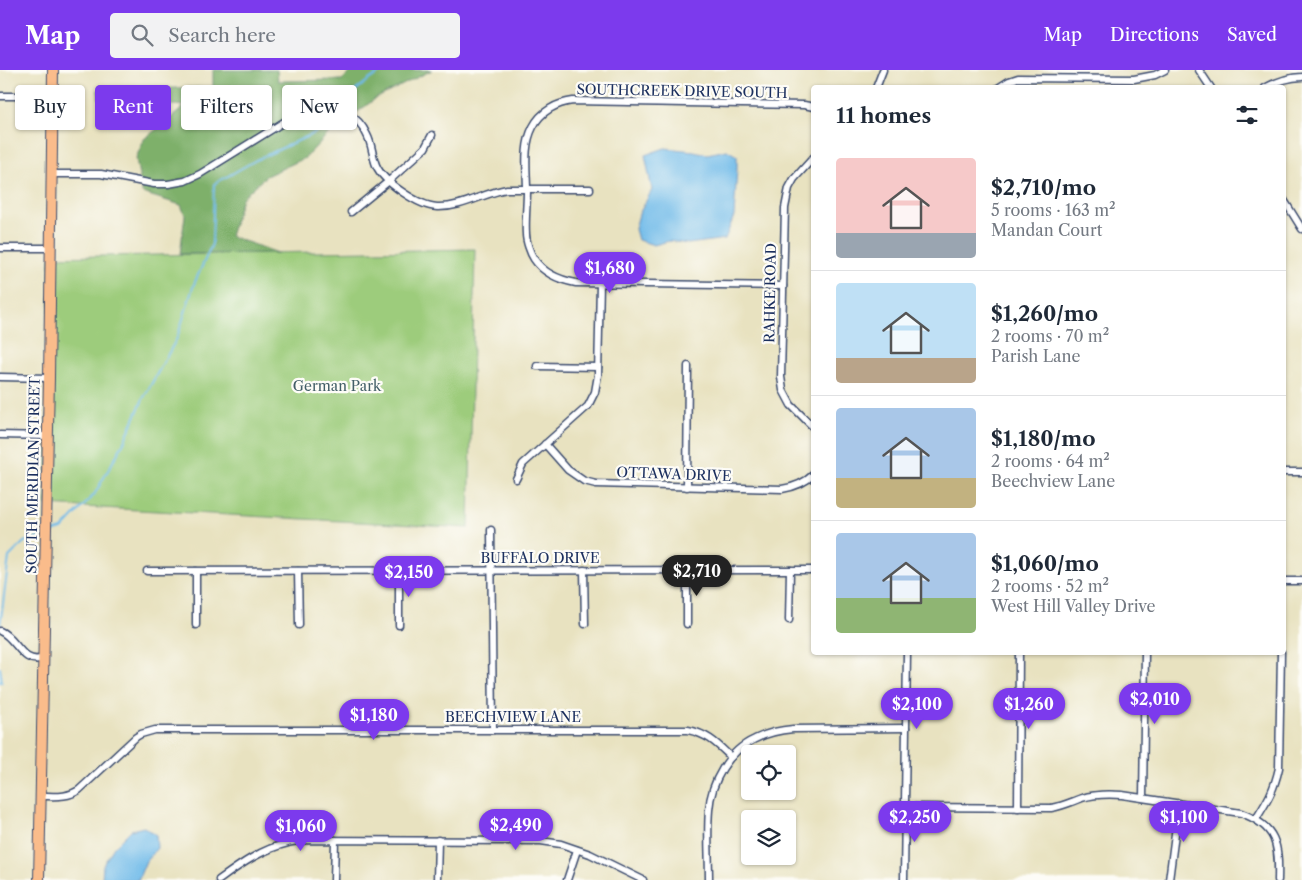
<!DOCTYPE html>
<meta charset="utf-8">
<style>
body{margin:0;font-family:"Libre Caslon Text",serif;background:#f2f2f3;color:#1f2937;height:100vh;display:flex;flex-direction:column;font-size:19px;white-space:nowrap}
*{box-sizing:border-box;margin:0}
p{font-size:16px;color:#747a83}
.icon{flex:none;width:28px;height:28px;fill:none;stroke:currentColor;stroke-width:2;stroke-linecap:round;stroke-linejoin:round}
.map{position:relative;flex:1;overflow:hidden}
.drawer{position:absolute;left:811px;top:15px;width:475px;height:570px;display:flex;flex-direction:column;background:#fff;border-radius:5px;box-shadow:0 1px 4px #0004}
.drawer>*{flex:none}
.banner{position:absolute;left:15px;top:15px;width:475px;height:45px;display:flex;gap:10px}
.controls{position:absolute;left:741px;top:675px;display:grid;gap:10px}
.controls a{display:grid;place-items:center;width:55px;height:55px;border-radius:5px;background:#fff;box-shadow:0 1px 4px #0004;font-size:25px}
.price{position:absolute;translate:-50% -42px;padding:0 11px;border-radius:18px;background:#7c3aed;color:#fff;font-size:16px;line-height:32px;filter:drop-shadow(0 1px 2px #0008)}
.price::after{content:'';position:absolute;left:50%;top:30px;width:15px;height:11px;margin-left:-8px;background:inherit;clip-path:polygon(0 0,100% 0,50% 100%)}
.price.active{background:#222;color:#fff}
ul{padding:0;list-style:none}
li{display:flex;align-items:center;gap:15px;height:125px;padding:0 25px}
li+li{border-top:1px solid #e0e1e3}
li span{display:grid;place-items:center;flex:none;width:140px;height:100px;border-radius:5px;color:#555}
li>.icon{margin-inline-start:auto}
span .icon{width:60px;height:60px;fill:#fffc;stroke-width:1}
li b{font-size:21px}
h2{display:flex;justify-content:space-between;align-items:center;height:60px;padding:0 25px;font-size:21px}
.tag{padding:0 18px;border-radius:5px;background:#fff;box-shadow:0 1px 4px #0004;font-size:18px;line-height:45px}
.tag.active{background:#7c3aed;color:#fff}
header{display:flex;align-items:center;gap:30px;box-sizing:border-box;height:70px;padding:0 25px;background:#7c3aed;color:#fff}
header strong{font-size:24px}
nav{display:flex;gap:28px;margin-inline-start:auto;font-size:18px}
.search{width:350px;height:45px;background:#f2f2f3;display:flex;align-items:center;gap:12px;box-sizing:border-box;padding:0 18px;border-radius:5px;color:#747a83;font-size:19px}
.map>svg:first-child{display:block}
</style>
<header>
<strong>Map</strong>
<div class="search"><svg class="icon" aria-label="search" viewBox="0 0 24 24"><circle cx="10" cy="10" r="6"/><path d="M15 15l6 6"/></svg>Search here</div>
<nav><a>Map</a><a>Directions</a><a>Saved</a></nav>
</header>
<div class="map">
<svg width="1302" height="810" viewBox="0 0 1302 810">
<rect width="100%" height="100%" fill="#fdfcf7"/>
<filter id="ink" filterUnits="userSpaceOnUse"><feTurbulence type="fractalNoise" baseFrequency=".02" numOctaves="2"/><feDisplacementMap in="SourceGraphic" scale="10" xChannelSelector="R" yChannelSelector="G"/><feConvolveMatrix kernelMatrix="1 2 1 2 8 2 1 2 1" color-interpolation-filters="sRGB"/></filter>
<filter id="wash" filterUnits="userSpaceOnUse"><feTurbulence type="fractalNoise" baseFrequency=".0096" numOctaves="4" result="noise"/><feDisplacementMap in="SourceGraphic" scale="20" xChannelSelector="R" yChannelSelector="G"/><feGaussianBlur stdDeviation="1.12" result="paint"/><feColorMatrix in="noise" values="0 0 0 0 0 0 0 0 0 0 0 0 0 0 0 0 0 1.4 0 .05"/><feComposite in="paint" operator="in"/></filter>
<g filter="url(#wash)">
<rect width="100%" height="100%" fill="#e8e2c0"/>
<polygon fill="#9dcc7b" stroke="#5c7e6c" points="475,179 469,458 46,435 50,187"/>
<polygon fill="#7eb06b" stroke="#4c7064" points="213,0 277,0 278,11 342,10 352,0 432,0 375,29 329,63 305,88 266,106 242,128 230,166 278,183 180,184 185,145 181,135 142,123 136,88 144,69 171,48 185,36 99,29 98,20 213,17"/>
<g fill="#71bbe9" stroke="#4675a4">
<polygon points="665,78 694,81 707,84 727,80 737,86 737,98 734,146 725,169 688,174 669,171 654,175 638,170 635,159 639,144 652,120 645,85"/>
<polygon points="144,757 156,765 157,778 146,791 138,810 102,810 103,795 114,777 131,760"/>
</g>
<g fill="none" stroke-linecap="round" stroke-linejoin="round">
<g stroke="#71bbe9" stroke-width="2">
<polyline points="340,33 370,9 384,0"/>
<polyline points="49,463 62,459 94,425 123,374 143,329 177,268 194,214 212,174 214,114 256,90 315,63 329,45"/>
<polyline points="0,556 9,487 24,472 43,466"/>
<polyline points="0,598 2,612 0,612"/>
</g>
</g>
</g>
<g filter="url(#ink)">
<g fill="none" stroke-linecap="round" stroke-linejoin="round">
<defs>
<g id="street">
<polyline points="1199,0 1211,18"/>
<polyline points="876,18 883,0"/>
<polyline points="998,18 1009,11 1018,8 1134,9 1155,5 1165,0"/>
<path d="M 1265,18 C 1276,12 1289,7 1302,7"/>
<polyline points="0,26 53,26"/>
<polyline points="814,87 794,109 789,118 785,138 781,307 783,320 791,335 814,358"/>
<path d="M 52,104 L 101,104 L 154,114 L 168,114 L 185,111 L 200,104 L 300,42 C 304,41 309,38 314,37 C 335,31 359,46 367,65 C 372,74 372,85 376,95 C 383,112 419,136 437,137 C 462,138 483,123 507,119 L 590,119"/>
<polyline points="1284,130 1302,159"/>
<polyline points="351,142 389,111 425,78 432,65"/>
<polyline points="0,178 51,178"/>
<path d="M 783,216 L 576,213 C 560,210 544,204 534,189 C 530,183 526,171 526,164 C 525,150 527,135 527,121 C 527,100 523,76 533,57 C 541,41 557,33 573,31 L 804,35 L 814,37"/>
<polyline points="537,296 598,297"/>
<polyline points="0,307 49,308"/>
<polyline points="0,365 48,366"/>
<path d="M 545,374 L 568,400 L 584,411 L 596,414 L 782,419 C 795,417 805,413 814,404"/>
<polyline points="1284,402 1302,402"/>
<polyline points="516,409 523,394 588,336 595,322 598,305 600,213"/>
<polyline points="687,417 688,296"/>
<polyline points="491,460 493,660"/>
<polyline points="584,500 585,554"/>
<polyline points="687,500 687,554"/>
<polyline points="147,501 814,500"/>
<polyline points="196,501 196,555"/>
<polyline points="298,501 299,555"/>
<polyline points="399,501 399,555"/>
<polyline points="1284,511 1302,511"/>
<polyline points="789,550 790,500"/>
<path d="M 0,561 C 17,568 22,596 43,588"/>
<path d="M 40,726 C 55,726 67,728 79,720 L 136,667 L 141,664 L 155,660 L 688,660 C 708,664 717,674 731,687"/>
<polyline points="1143,728 1145,582"/>
<path d="M 905,737 L 1051,738 C 1063,736 1071,732 1082,728 C 1095,724 1108,724 1122,725 L 1241,743 C 1277,756 1279,775 1278,810"/>
<polyline points="1018,738 1019,582"/>
<path d="M 1256,749 C 1268,730 1274,720 1279,698 L 1281,582"/>
<path d="M 219,810 C 241,794 262,779 288,773 C 294,771 301,771 308,770 L 541,771 L 561,774 L 590,784 L 643,810"/>
<polyline points="334,810 335,770"/>
<polyline points="437,810 438,770"/>
<polyline points="567,810 577,780"/>
<path d="M 709,810 C 709,787 707,763 709,740 C 711,712 728,681 755,669 C 767,663 780,660 793,659 L 906,658"/>
<polyline points="904,810 907,582"/>
<polyline points="1169,810 1179,733"/>
</g>
<polyline id="primary" points="39,810 49,308 53,0"/>
</defs>
<use href="#street" stroke="#3a4a6d" stroke-width="9"/>
<use href="#primary" stroke="#3a4a6d" stroke-width="12"/>
<use href="#street" stroke="#fff" stroke-width="6"/>
<use href="#primary" stroke="#fabc8b" stroke-width="10"/>
</g>
</g>
<g text-anchor="middle" stroke-width="4.5" stroke-linejoin="round" paint-order="stroke">
<g font-size="14" fill="#1b2f5e" stroke="#fdfcf7">
<text transform="translate(682 21) rotate(1)" y="5">SOUTHCREEK DRIVE SOUTH</text>
<text transform="translate(770 223) rotate(-89)" y="5">RAHKE ROAD</text>
<text transform="translate(674 404) rotate(2)" y="5">OTTAWA DRIVE</text>
<text transform="translate(33 405) rotate(-89)" y="5">SOUTH MERIDIAN STREET</text>
<text x="540" y="493">BUFFALO DRIVE</text>
<text x="513" y="652">BEECHVIEW LANE</text>
</g>
<g font-size="14" fill="#425e67" stroke="#fdfcf7">
<text x="337" y="321">German Park</text>
</g>
</g>
</svg>
<div class="controls">
<a><svg class="icon" aria-label="locate" viewBox="0 0 24 24"><circle cx="12" cy="12" r="6"/><path d="M12 2v4M12 18v4M2 12h4M18 12h4"/></svg></a>
<a><svg class="icon" aria-label="layers" viewBox="0 0 24 24"><path d="M12 4l9 5-9 5-9-5zM3 14l9 5 9-5"/></svg></a>
</div>
<b class="price" style="left:610px;top:224px">$1,680</b>
<b class="price active" style="left:697px;top:527px">$2,710</b>
<b class="price" style="left:409px;top:528px">$2,150</b>
<b class="price" style="left:1155px;top:655px">$2,010</b>
<b class="price" style="left:917px;top:660px">$2,100</b>
<b class="price" style="left:1029px;top:660px">$1,260</b>
<b class="price" style="left:374px;top:671px">$1,180</b>
<b class="price" style="left:915px;top:773px">$2,250</b>
<b class="price" style="left:1184px;top:773px">$1,100</b>
<b class="price" style="left:516px;top:781px">$2,490</b>
<b class="price" style="left:301px;top:782px">$1,060</b>
<div class="banner">
<a class="tag">Buy</a>
<a class="tag active">Rent</a>
<a class="tag">Filters</a>
<a class="tag">New</a>
</div>
<section class="drawer">
<h2>11 homes<svg class="icon" aria-label="filters" viewBox="0 0 24 24"><path d="M4 7h16M4 17h16"/><circle cx="9" cy="7" r="2"/><circle cx="15" cy="17" r="2"/></svg></h2>
<ul>
<li><span style="background:linear-gradient(#f6c9c9 75%,#9aa5b1 0)"><svg class="icon" aria-label="home" viewBox="0 0 24 24"><path d="M3 11l9-7 9 7M6 9v11h12V9"/></svg></span><div><b>$2,710/mo</b><p>5 rooms · 163 m²</p><p>Mandan Court</p></div></li>
<li><span style="background:linear-gradient(#bfe0f5 75%,#b9a48a 0)"><svg class="icon" aria-label="home" viewBox="0 0 24 24"><path d="M3 11l9-7 9 7M6 9v11h12V9"/></svg></span><div><b>$1,260/mo</b><p>2 rooms · 70 m²</p><p>Parish Lane</p></div></li>
<li><span style="background:linear-gradient(#a9c7e8 70%,#c2b280 0)"><svg class="icon" aria-label="home" viewBox="0 0 24 24"><path d="M3 11l9-7 9 7M6 9v11h12V9"/></svg></span><div><b>$1,180/mo</b><p>2 rooms · 64 m²</p><p>Beechview Lane</p></div></li>
<li><span style="background:linear-gradient(#a9c7e8 65%,#8fb573 0)"><svg class="icon" aria-label="home" viewBox="0 0 24 24"><path d="M3 11l9-7 9 7M6 9v11h12V9"/></svg></span><div><b>$1,060/mo</b><p>2 rooms · 52 m²</p><p>West Hill Valley Drive</p></div></li>
</ul>
</section>
</div>
